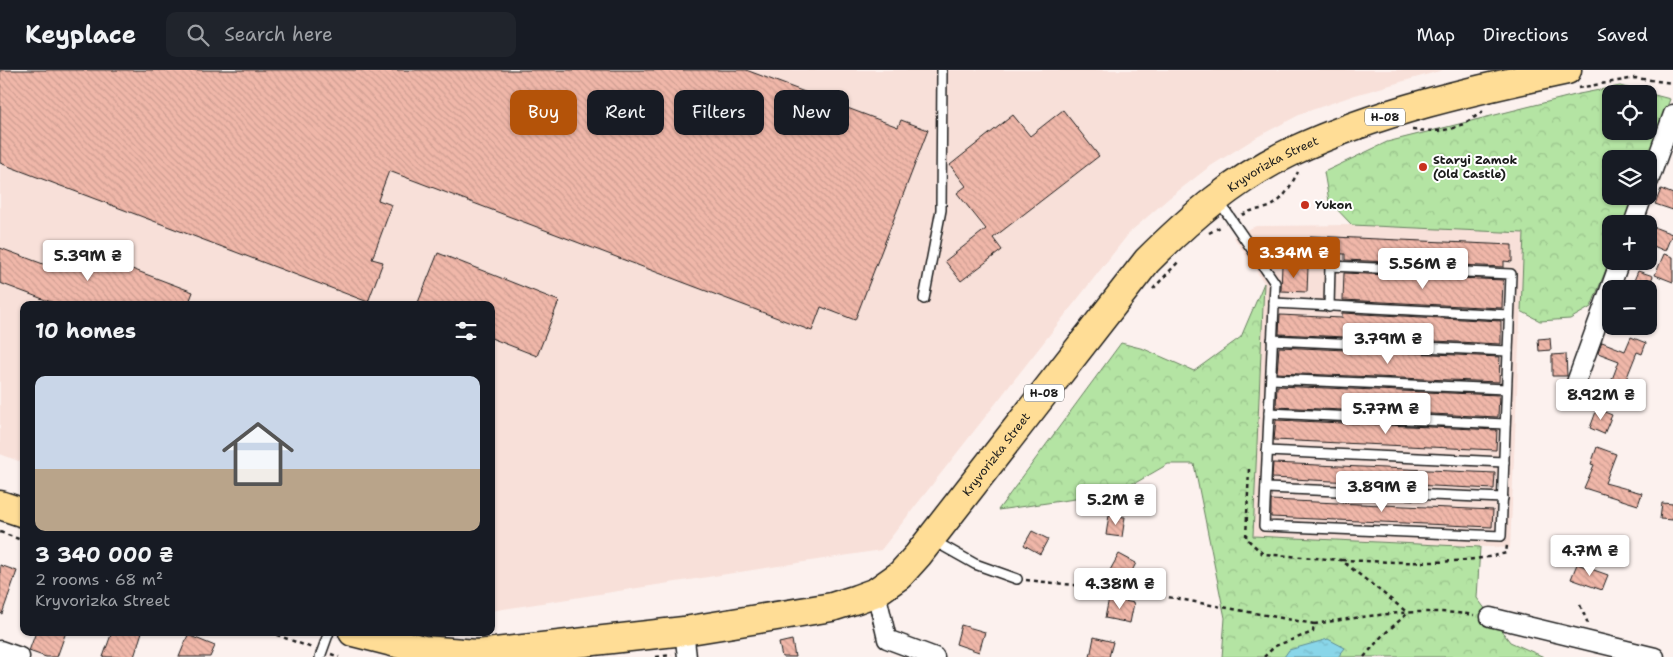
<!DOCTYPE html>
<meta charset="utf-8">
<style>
body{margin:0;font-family:"Shantell Sans",sans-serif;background:#20242c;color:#f1f3f6;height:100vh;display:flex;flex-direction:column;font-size:19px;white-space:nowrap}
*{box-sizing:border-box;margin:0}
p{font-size:16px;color:#9ea1a6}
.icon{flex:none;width:28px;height:28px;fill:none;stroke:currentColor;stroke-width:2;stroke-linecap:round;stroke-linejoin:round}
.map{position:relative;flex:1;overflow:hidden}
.panel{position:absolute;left:20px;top:231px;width:475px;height:335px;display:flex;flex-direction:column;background:#171b24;border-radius:10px;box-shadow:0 1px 4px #0004}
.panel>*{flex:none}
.guide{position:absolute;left:510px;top:20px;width:475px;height:45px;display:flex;gap:10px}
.controls{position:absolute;left:1602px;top:15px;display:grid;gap:10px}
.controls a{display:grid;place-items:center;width:55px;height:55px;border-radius:10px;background:#171b24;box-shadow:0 1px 4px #0004;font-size:25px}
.price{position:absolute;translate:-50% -42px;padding:0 11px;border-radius:5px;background:#fff;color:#222;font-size:16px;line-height:32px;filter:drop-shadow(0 1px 2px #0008)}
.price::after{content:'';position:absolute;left:50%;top:30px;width:15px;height:11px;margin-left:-8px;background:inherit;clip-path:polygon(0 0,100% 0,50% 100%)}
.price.active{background:#b45309;color:#fff}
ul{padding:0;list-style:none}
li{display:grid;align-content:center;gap:10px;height:265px;padding:0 15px}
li+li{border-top:1px solid #363941}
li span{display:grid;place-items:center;height:155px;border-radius:10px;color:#555}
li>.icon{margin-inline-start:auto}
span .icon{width:90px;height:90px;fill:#fffc;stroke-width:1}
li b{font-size:21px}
h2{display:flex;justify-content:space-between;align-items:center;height:60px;padding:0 15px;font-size:21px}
.pill{padding:0 18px;border-radius:10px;background:#171b24;box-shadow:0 1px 4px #0004;font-size:18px;line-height:45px}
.pill.active{background:#b45309;color:#fff}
header{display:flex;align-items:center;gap:30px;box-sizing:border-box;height:70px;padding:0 25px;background:#171b24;border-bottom:1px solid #363941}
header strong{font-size:24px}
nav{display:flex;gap:28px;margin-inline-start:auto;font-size:18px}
.search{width:350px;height:45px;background:#20242c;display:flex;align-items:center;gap:12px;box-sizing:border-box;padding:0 18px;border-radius:10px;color:#9ea1a6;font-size:19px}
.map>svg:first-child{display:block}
</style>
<header>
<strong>Keyplace</strong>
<div class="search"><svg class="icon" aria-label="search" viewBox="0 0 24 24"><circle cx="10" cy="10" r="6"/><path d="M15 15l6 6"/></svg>Search here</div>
<nav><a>Map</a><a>Directions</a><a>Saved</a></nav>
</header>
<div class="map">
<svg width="1673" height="587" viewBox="0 0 1673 587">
<defs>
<pattern id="forest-crowns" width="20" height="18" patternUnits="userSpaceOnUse" patternTransform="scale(1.25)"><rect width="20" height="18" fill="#b4e4a3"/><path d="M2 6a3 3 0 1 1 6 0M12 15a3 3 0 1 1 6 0" fill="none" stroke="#9ac38c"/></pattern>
<pattern id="water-ripples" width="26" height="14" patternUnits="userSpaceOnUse" patternTransform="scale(1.25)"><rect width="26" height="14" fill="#89d6e9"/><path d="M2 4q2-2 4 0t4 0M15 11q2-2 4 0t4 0" fill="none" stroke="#76b7c7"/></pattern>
<pattern id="building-back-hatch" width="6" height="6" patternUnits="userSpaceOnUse" patternTransform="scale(1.25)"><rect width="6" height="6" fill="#f0b7a9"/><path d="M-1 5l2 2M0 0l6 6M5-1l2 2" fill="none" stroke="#cd9d91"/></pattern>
</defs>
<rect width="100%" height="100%" fill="#fcf1ee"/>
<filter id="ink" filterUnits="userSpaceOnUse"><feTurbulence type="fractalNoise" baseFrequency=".02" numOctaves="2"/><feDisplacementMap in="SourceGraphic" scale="10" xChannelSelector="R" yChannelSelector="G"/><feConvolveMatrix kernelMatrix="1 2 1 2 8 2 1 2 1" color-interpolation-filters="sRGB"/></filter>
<g filter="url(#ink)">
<g fill="#f8e0d9">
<polygon points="0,0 1443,0 1355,25 1303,43 1257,67 1209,97 1169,128 1130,162 881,480 491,541 491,235 24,235 24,393 0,384"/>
<polygon points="1352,155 1524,163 1510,478 1253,466 1264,213 1233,166 1256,156"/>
</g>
<g fill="url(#forest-crowns)" stroke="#688060" fill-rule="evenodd">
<path d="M 1620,16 L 1670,29 L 1648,89 L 1611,89 L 1611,126 L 1634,126 L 1624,154 L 1611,154 L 1611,187 L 1591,237 L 1570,249 L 1540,251 L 1521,241 L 1524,163 L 1352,155 L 1329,131 L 1324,102 L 1387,72 L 1579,24 ZM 1611,24 L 1649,24 L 1649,61 L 1611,61 Z"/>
<polygon points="1264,213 1253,466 1480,477 1477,528 1510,572 1544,587 1222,587 1225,548 1194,394 1168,394 1137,412 1082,428 998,440 1121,273 1144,279 1194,301 1241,267"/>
</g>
<polygon fill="url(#water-ripples)" stroke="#5d8c97" points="1328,569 1345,578 1338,587 1284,587 1289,580"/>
<g fill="url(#building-back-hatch)" stroke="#1c1c1c">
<polygon points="0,0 746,0 898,57 901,50 928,60 855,250 821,237 812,261 389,101 378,130 392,135 372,189 383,192 368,232 0,93"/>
<polygon points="1063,40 1099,86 993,168 1002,180 961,211 945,191 986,159 957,123 966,116 950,95 1013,45 1030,66"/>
<polygon points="1661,119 1673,124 1673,140 1655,134"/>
<polygon points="1651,156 1672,164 1665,181 1649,174"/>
<polygon points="1311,166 1512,175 1512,192 1504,191 1504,197 1345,190 1345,184 1310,183"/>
<polygon points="71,176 193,222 188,235 59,235 0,213 0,178 62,201"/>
<polygon points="438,183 559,231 537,286 491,268 491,235 417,235"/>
<polygon points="1664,184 1673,187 1673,212 1655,205"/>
<polygon points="1282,195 1308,197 1307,222 1281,221"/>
<polygon points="1638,201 1653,206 1648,219 1633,213"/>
<polygon points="1344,203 1503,210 1502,238 1343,230"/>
<polygon points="1342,243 1501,251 1501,274 1279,264 1280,245 1342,248"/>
<polygon points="1631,267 1646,273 1642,284 1637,282 1625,312 1642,319 1638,331 1608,320 1619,291 1598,283 1602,272 1625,281"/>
<polygon points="1550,268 1551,280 1539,281 1538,269"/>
<polygon points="1279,277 1500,287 1499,312 1277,303"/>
<polygon points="1566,284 1567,306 1552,306 1552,285"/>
<polygon points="1277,316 1499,325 1498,347 1276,337"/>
<polygon points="1597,339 1612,345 1604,364 1590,358"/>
<polygon points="1276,350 1497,360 1496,380 1274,370"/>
<polygon points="1597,377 1616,384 1605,413 1642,423 1638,435 1584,418 1594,395 1591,394"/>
<polygon points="1273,393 1495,403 1494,419 1272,408"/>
<polygon points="1271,430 1493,440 1492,457 1271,447"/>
<polygon points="1662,433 1673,434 1673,450 1660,449"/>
<polygon points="1109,445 1125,447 1122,467 1106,465"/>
<polygon points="1032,461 1048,469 1040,484 1024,475"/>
<polygon points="1119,484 1136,493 1127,511 1109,502"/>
<polygon points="1577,494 1608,505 1602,520 1571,509"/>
<polygon points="0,495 17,501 2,544 0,543"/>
<polygon points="1109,528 1134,533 1130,553 1105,548"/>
<polygon points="961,555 985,562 979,582 956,574"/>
<polygon points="36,562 66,562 57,587 46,587 29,581"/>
<polygon points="112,562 142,562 134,587 103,587"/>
<polygon points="188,565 215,576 210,587 179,587"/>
<polygon points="1094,567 1113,572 1109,587 1090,587"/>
<polygon points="792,570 795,587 782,587 779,573"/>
</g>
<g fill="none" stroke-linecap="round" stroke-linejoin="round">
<defs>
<g id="service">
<polyline points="1218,130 1275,213 1264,456 1501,466 1511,204 1330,196 1329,237"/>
<polyline points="924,229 941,140 942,0"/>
<polyline points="1274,233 1509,245"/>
<polyline points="1272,270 1508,281"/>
<polyline points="1271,309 1506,319"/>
<polyline points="1269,343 1505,354"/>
<polyline points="1267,381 1504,392"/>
<polyline points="1266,418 1503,428"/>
<polyline points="934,471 975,494 1017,509"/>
<polyline points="320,587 329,562"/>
</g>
<g id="minor">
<polyline points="1649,111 1673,44"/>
<polyline points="1633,154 1643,126"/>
<polyline points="1570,329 1620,191"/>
<polyline points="876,522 887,569 935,587"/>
<polyline points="1490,547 1655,587"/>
<polyline points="684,561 687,587"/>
<polyline points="0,580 20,587"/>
</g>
<g id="primary">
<polyline points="0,435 24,443"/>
<path id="s1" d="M 353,562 L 424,580 L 477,584 L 684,561 L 832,537 L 857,529 L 876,522 L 900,505 L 918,485 L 1147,191 C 1190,148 1236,108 1291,82 C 1378,41 1474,20 1567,0"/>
</g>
</defs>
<use href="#service" stroke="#1c1c1c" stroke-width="12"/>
<use href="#minor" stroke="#1c1c1c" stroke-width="21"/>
<use href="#primary" stroke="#1c1c1c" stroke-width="31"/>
<g stroke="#1c1c1c" stroke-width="2.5" stroke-dasharray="4 4" stroke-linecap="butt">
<polyline points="1578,18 1635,8 1673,13"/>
<path d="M 1412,60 C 1449,62 1455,61 1485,40"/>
<path d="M 1242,145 C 1250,140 1257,140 1266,138 C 1283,133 1290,116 1298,102"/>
<polyline points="1209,163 1222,156"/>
<polyline points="1153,219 1180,190"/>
<polyline points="1249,399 1246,468 1263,484 1341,490 1408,543"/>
<polyline points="0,462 24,471"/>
<path d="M 1342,490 C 1392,492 1458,496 1506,483 L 1507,475"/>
<polyline points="1026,510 1141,522 1314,554 1313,562 1275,576 1264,587"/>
<polyline points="1580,535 1589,556"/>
<path d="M 1314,554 C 1367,546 1421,537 1474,545"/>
<polyline points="269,562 312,578"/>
<polyline points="331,584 339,587"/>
<polyline points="656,587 672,585"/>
<polyline points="1364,587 1382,566 1407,544"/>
</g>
<use href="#service" stroke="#fff" stroke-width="9"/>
<use href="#minor" stroke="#fff" stroke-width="18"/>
<use href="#primary" stroke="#ffdd96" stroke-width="28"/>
</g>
</g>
<g fill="#c8321e" stroke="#fff" stroke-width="2">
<circle cx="1423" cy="97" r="5"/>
<circle cx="1305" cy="135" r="5"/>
</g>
<g text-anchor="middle" stroke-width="4" stroke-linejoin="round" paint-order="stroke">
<g fill="#fff" stroke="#606060" stroke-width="1">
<rect x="1365" y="38.5" width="40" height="17" rx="4"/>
<rect x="1024" y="314.5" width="40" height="17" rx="4"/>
</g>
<g font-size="11" font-weight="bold" fill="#1c1c1c">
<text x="1385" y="51">Н-08</text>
<text x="1044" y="327">Н-08</text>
</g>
<g font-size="12" font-weight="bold" fill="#1c1c1c" stroke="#fff" text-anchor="start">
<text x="1433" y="94">Staryi Zamok<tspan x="1433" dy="14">(Old Castle)</tspan></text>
<text x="1315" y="139">Yukon</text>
</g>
<g font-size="12" fill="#1c1c1c" stroke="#fff">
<text dy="4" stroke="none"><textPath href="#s1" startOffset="1120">Kryvorizka Street</textPath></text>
<text dy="4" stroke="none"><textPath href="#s1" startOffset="715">Kryvorizka Street</textPath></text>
</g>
</g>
</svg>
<div class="controls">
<a><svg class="icon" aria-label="locate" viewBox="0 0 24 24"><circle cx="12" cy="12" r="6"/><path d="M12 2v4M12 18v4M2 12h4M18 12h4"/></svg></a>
<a><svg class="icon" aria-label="layers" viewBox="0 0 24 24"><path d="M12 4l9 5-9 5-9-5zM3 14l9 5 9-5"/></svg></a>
<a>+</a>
<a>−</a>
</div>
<b class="price active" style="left:1294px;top:209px">3.34M ₴</b>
<b class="price" style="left:88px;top:212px">5.39M ₴</b>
<b class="price" style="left:1423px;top:220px">5.56M ₴</b>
<b class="price" style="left:1388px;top:295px">3.79M ₴</b>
<b class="price" style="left:1601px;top:351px">8.92M ₴</b>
<b class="price" style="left:1386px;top:365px">5.77M ₴</b>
<b class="price" style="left:1382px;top:443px">3.89M ₴</b>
<b class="price" style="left:1116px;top:456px">5.2M ₴</b>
<b class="price" style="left:1590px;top:507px">4.7M ₴</b>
<b class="price" style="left:1120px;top:540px">4.38M ₴</b>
<div class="guide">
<a class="pill active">Buy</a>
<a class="pill">Rent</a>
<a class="pill">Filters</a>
<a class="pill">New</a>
</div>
<section class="panel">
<h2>10 homes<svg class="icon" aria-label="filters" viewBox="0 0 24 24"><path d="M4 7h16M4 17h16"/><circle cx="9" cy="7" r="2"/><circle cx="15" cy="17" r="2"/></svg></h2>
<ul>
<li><span style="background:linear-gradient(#c9d6e8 60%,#b9a48a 0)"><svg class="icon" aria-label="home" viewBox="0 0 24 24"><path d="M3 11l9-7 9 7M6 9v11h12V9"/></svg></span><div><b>3 340 000 ₴</b><p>2 rooms · 68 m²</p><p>Kryvorizka Street</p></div></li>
</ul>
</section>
</div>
